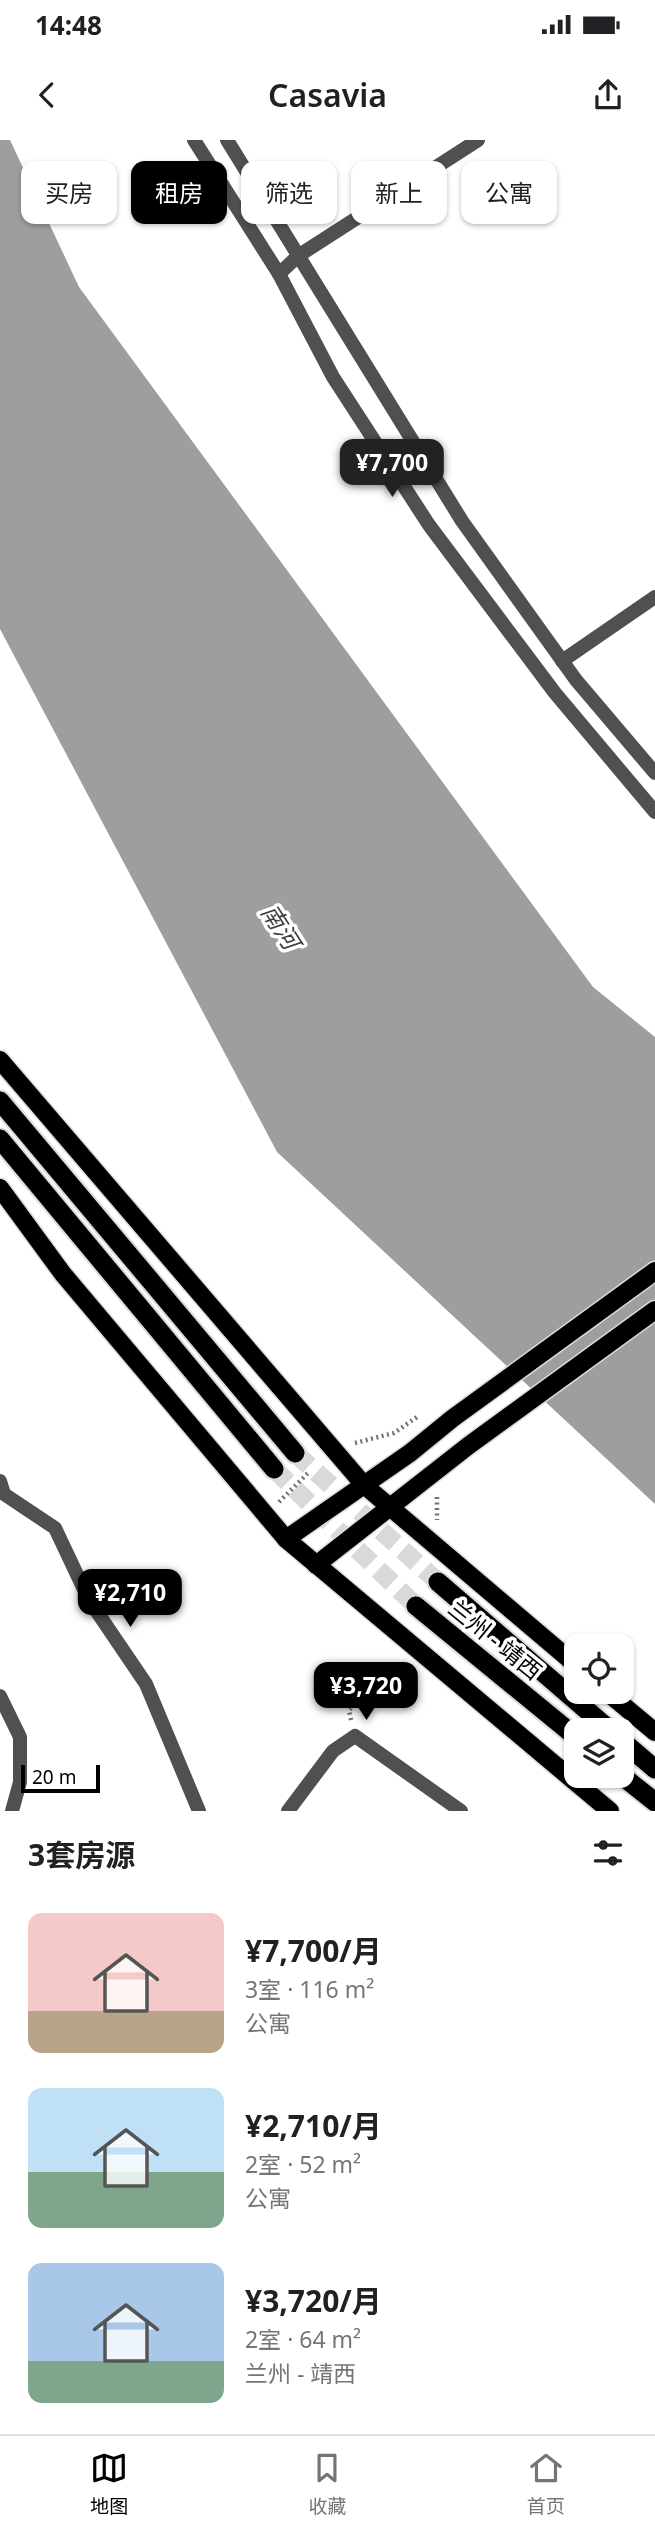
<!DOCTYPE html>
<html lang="zh">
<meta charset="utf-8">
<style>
body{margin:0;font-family:"Noto Sans","Noto Sans SC",sans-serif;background:#f6f6f6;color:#202124;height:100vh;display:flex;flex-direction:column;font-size:26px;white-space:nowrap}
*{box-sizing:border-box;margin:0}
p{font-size:23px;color:#757577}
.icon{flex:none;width:38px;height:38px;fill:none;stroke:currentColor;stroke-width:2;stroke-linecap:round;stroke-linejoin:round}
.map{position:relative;height:1671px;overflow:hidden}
.panel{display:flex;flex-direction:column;background:#fff;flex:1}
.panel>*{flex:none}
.top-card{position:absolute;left:21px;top:21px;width:614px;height:63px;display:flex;gap:14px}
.controls{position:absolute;left:564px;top:1494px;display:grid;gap:14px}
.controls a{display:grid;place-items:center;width:70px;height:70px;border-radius:14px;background:#fff;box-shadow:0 2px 5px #0004;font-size:35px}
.scale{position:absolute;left:21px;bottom:18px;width:79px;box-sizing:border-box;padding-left:7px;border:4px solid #000;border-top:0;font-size:19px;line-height:24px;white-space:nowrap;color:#000;-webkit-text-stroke:5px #fff;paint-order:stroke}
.price{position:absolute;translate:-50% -60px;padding:0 16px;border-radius:14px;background:#000;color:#fff;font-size:23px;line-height:46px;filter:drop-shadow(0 2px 4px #0008)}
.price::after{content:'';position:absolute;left:50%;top:42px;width:21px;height:16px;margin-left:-10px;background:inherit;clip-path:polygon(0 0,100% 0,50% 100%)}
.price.on{background:#222;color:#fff}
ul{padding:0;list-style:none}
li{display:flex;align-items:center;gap:21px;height:175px;padding:0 28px}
li span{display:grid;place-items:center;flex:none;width:196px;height:140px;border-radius:14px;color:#555}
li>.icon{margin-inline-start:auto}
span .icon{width:84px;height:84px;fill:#fffc;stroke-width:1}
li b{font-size:30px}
h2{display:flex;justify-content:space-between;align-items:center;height:84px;padding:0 28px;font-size:30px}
.chip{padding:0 24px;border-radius:14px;background:#fff;box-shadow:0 2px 5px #0004;font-size:24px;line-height:63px}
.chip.on{background:#000;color:#fff}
.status{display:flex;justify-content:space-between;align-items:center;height:49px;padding:0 35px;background:#fff;direction:ltr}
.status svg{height:19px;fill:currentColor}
header{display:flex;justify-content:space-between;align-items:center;height:91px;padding:0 28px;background:#fff;font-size:32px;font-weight:600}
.dock{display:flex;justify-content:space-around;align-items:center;height:98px;border-top:2px solid #e0e0e0;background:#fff;font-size:19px;color:#757577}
.dock a{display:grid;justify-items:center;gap:4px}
.dock .on{color:#000}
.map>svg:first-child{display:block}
</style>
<div class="status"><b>14:48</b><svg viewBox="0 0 49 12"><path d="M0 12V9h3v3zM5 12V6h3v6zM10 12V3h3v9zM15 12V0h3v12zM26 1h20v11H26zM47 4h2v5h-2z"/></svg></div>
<header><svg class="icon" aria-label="back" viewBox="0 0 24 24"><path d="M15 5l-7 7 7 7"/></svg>Casavia<svg class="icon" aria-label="share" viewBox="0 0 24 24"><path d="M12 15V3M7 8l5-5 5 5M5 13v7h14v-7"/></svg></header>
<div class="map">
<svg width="655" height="1671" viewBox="0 0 655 1671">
<rect width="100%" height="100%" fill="#fff"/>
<polygon fill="#9e9e9e" points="0,0 10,0 79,147 593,847 655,897 655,1364 277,1012 0,489"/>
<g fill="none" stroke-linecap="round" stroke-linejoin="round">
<g stroke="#d9d9d9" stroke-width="19" stroke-dasharray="19 10" stroke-linecap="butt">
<polyline points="295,1313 438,1442"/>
<polyline points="274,1329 416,1466"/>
</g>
<defs>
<g id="primary">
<polyline points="0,920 364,1345 576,1525"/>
<polyline points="0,1048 63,1134 286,1399 610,1671"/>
<polyline points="286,1399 410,1313 453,1278 655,1131"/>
<polyline points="316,1425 468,1306 655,1170"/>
<polyline points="607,1552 655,1592"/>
</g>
<g id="trunk">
<polyline points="0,961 295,1313"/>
<polyline points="0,999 274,1329"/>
<polyline points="438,1442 611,1591"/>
<polyline points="416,1466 576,1597"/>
<polyline points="621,1600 655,1629"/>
<polyline points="621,1635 655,1662"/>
</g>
</defs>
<use href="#primary" stroke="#dbdbdb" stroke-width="21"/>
<use href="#trunk" stroke="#dbdbdb" stroke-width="23"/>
<g stroke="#727272" stroke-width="4.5" stroke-dasharray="2 3.5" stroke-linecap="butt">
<polyline points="355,1303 394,1293 417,1277"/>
<polyline points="437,1357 437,1380"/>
<polyline points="279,1362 310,1331"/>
<polyline points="351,1580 349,1570 402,1521"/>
</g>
<g stroke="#505050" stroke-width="14">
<polyline points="279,134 298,116 478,0"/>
<polyline points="562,521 655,457"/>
<polyline points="0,1341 4,1354 55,1388 89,1460 146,1544 199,1671"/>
<polyline points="0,1556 20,1597 20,1642 12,1671"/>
<polyline points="288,1671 333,1611 355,1596 461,1671"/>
</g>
<g stroke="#505050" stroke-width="14">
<polyline points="194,0 279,134 333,237 429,385 555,553 655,672"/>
<polyline points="227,0 462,381 576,540 655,633"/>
</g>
<use href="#primary" stroke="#000" stroke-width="18"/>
<use href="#trunk" stroke="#000" stroke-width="19"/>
</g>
<g text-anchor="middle" stroke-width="7" stroke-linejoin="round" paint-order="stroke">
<g font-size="23" fill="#000" stroke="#fff">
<text transform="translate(495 1500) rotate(39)" y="8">兰州 - 靖西</text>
</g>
<g font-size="24" font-style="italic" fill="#3f3f3f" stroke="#fff">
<text transform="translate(280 787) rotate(57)" y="8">南河</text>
</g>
</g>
</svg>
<div class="controls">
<a><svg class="icon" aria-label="locate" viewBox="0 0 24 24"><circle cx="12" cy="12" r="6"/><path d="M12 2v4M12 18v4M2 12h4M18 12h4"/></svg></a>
<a><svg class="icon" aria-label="layers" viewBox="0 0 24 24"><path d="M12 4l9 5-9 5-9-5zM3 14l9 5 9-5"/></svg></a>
</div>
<div class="scale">20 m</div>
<b class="price on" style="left:392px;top:359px">¥7,700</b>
<b class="price" style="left:130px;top:1489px">¥2,710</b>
<b class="price" style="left:366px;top:1582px">¥3,720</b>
<div class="top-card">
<a class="chip">买房</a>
<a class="chip on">租房</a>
<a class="chip">筛选</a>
<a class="chip">新上</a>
<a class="chip">公寓</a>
</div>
</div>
<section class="panel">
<h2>3套房源<svg class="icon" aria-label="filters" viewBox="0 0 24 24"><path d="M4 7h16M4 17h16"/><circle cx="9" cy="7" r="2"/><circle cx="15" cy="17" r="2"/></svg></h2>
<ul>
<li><span style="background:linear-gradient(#f6c9c9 70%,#b9a48a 0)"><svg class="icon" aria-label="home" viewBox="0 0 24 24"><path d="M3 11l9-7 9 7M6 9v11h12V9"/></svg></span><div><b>¥7,700/月</b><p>3室 · 116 m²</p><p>公寓</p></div></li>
<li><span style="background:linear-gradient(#bfe0f5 60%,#7fa58c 0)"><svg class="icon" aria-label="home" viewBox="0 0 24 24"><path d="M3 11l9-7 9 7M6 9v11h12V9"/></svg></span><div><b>¥2,710/月</b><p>2室 · 52 m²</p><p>公寓</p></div></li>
<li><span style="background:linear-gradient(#a9c7e8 70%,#7fa58c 0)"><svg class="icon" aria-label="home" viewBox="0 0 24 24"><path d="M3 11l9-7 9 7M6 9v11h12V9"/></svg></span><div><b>¥3,720/月</b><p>2室 · 64 m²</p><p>兰州 - 靖西</p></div></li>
</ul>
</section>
<nav class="dock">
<a class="on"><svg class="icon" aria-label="map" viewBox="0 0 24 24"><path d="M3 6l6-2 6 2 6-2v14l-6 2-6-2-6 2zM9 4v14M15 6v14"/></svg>地图</a>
<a><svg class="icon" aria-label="saved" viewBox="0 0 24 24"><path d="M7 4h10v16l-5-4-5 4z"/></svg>收藏</a>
<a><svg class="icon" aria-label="home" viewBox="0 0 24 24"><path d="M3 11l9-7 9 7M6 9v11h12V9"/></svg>首页</a>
</nav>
